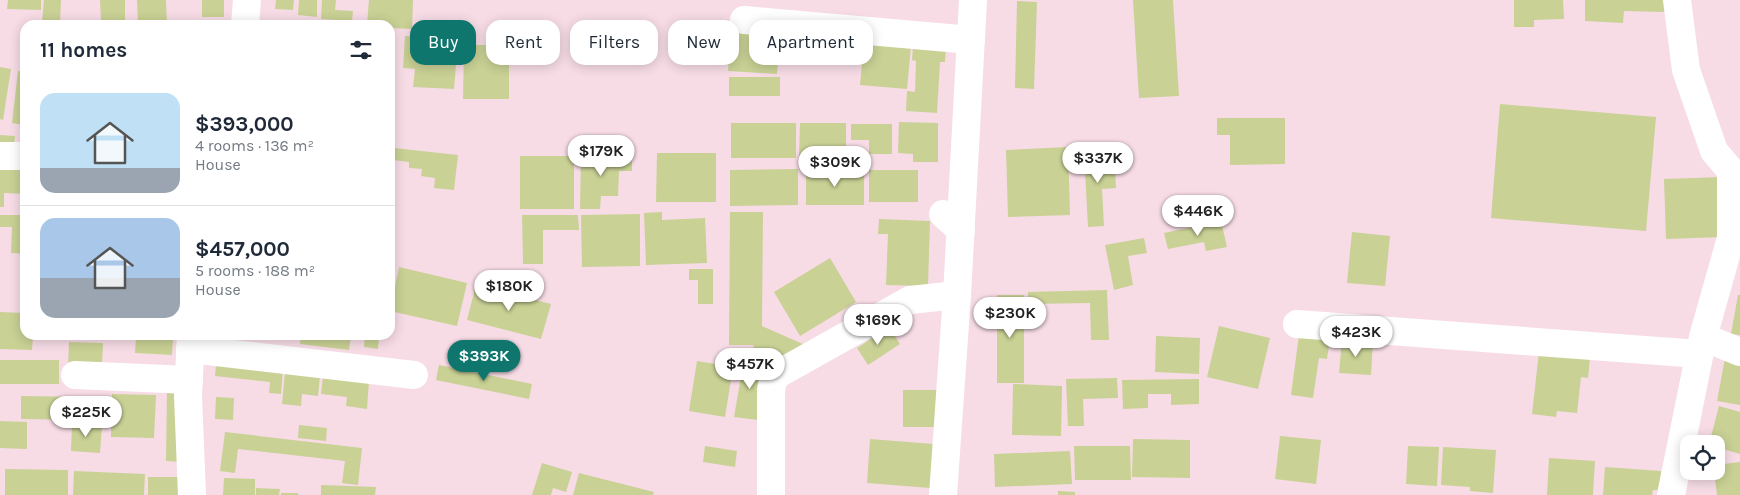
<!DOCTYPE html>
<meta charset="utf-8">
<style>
body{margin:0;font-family:Karla,sans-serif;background:#f6f6f7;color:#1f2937;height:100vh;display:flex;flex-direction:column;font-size:19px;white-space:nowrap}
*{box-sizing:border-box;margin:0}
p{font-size:16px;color:#747a83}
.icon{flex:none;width:28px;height:28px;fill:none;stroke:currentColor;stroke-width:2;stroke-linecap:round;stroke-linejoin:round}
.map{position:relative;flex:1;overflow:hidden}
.side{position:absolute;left:20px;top:20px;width:375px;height:320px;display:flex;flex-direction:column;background:#fff;border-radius:15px;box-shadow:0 2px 12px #0003}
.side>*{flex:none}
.top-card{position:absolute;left:410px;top:20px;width:475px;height:45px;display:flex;gap:10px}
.fabs{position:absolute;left:1680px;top:435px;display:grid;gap:10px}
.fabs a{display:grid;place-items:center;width:45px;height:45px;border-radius:10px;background:#fff;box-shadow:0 2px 12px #0003;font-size:25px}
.price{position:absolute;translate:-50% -42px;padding:0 11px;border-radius:18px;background:#fff;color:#222;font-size:16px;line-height:32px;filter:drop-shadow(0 1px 2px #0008)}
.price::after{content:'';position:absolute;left:50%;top:30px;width:15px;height:11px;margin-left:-8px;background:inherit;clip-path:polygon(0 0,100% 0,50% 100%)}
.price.active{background:#0f766e;color:#fff}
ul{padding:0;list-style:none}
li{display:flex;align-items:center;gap:15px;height:125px;padding:0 20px}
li+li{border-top:1px solid #e0e1e3}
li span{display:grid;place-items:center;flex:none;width:140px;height:100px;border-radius:15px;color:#555}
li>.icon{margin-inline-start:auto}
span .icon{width:60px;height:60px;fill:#fffc;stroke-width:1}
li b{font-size:21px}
h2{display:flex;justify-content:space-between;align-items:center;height:60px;padding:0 20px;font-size:21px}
.tag{padding:0 18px;border-radius:15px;background:#fff;box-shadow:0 2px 12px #0003;font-size:18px;line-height:45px}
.tag.active{background:#0f766e;color:#fff}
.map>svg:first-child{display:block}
</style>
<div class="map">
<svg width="1740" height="495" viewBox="0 0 1740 495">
<rect width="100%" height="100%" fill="#f7dce6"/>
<g fill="#c9d195">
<polygon points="8,0 41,0 41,10 7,9"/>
<polygon points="44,0 61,0 60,23 42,22"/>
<polygon points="100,0 125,0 125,20 101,21"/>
<polygon points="137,0 166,0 167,25 138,25"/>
<rect x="202" y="0" width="22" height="17"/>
<polygon points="276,0 294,0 293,10 275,9"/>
<polygon points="299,0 317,0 317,17 298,15"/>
<polygon points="322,0 336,0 335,10 353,11 352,21 321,19"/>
<polygon points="369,0 413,0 412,29 390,28 390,25 367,25"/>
<polygon points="1133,0 1173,0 1179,96 1139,98"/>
<polygon points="1514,0 1563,0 1564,19 1534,20 1534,27 1514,27"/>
<polygon points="1585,0 1666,0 1665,12 1624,11 1623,23 1585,21"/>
<polygon points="1017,1 1037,2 1034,89 1015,88"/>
<polygon points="730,29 780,31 777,74 728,71"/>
<polygon points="405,36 458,40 454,89 413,87 415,69 403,68"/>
<polygon points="864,42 911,46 907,89 860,85"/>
<polygon points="464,45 509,45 509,99 463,99"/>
<polygon points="913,46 946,48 945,62 940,62 937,113 906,111 907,91 915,92 916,61 912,60"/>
<polygon points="0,67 11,69 3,120 0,119"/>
<polygon points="18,71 25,72 25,125 12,123"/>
<rect x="729" y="77" width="51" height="19"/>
<polygon points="1500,104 1656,117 1646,231 1491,218"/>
<polygon points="1217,118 1285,118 1285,164 1230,165 1230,135 1217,135"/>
<polygon points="899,122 938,123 938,162 913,162 913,154 898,153"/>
<rect x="731" y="123" width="65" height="35"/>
<polygon points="800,123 846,123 846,160 799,159"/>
<polygon points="851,124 892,124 892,154 869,154 869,140 851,140"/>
<polygon points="0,135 15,136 14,147 0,147"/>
<polygon points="1068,147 1070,215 1008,217 1006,150"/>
<polygon points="394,148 458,155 454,190 434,188 435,178 421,176 422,169 409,168 409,162 393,160"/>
<polygon points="1114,152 1116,188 1102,189 1104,226 1088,227 1084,153"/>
<polygon points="581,153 632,154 632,171 619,171 618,196 601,196 600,209 580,209"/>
<polygon points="657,153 716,153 716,202 656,202"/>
<rect x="520" y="156" width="54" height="53"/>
<polygon points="0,167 25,167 25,194 4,193 4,207 0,207"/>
<polygon points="798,169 798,205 730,206 730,170"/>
<rect x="869" y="170" width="49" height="32"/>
<rect x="806" y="172" width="58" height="33"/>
<polygon points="1722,177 1724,237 1666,239 1664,179"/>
<polygon points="662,212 662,220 705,218 707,263 646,265 644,213"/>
<polygon points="730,212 763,212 762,326 805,345 787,360 753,347 754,345 729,345"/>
<polygon points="640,214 640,266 582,267 581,215"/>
<polygon points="0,215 25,215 25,254 11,253 12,227 0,227"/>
<polygon points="522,215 578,215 579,230 543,230 543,264 523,264"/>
<polygon points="879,219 930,221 928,286 886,285 888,234 878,234"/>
<polygon points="1221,221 1227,247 1206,251 1204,242 1168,249 1164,233"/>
<polygon points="1352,232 1390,236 1385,286 1347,283"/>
<polygon points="1144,238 1147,253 1128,256 1133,285 1114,290 1105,245"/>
<polygon points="830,258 856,302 800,336 774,292"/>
<polygon points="399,267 467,283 457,326 390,311"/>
<polygon points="689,269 713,269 713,304 698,304 698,280 689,280"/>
<polygon points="476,285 551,304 541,339 467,320"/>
<polygon points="1107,290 1109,340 1091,340 1090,303 1028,304 1028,292"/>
<rect x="997" y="295" width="27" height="88"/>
<polygon points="1738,295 1740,295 1740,335 1731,334"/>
<polygon points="0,312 25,313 25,335 33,335 32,350 0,349"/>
<polygon points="1219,326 1270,338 1258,389 1207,377"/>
<polygon points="889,327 900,344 868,365 857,348"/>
<polygon points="243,335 261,335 261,338 243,337"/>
<polygon points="301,335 338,335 351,337 349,350 300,344"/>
<polygon points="365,335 379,335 378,349 364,347"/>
<polygon points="1299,335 1330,339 1327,359 1319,358 1313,398 1291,395"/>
<polygon points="1156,336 1200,338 1199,374 1155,372"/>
<polygon points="136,337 173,339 172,355 135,353"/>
<polygon points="1342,340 1373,342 1371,375 1339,373"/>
<polygon points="69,342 103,343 102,366 68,366"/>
<polygon points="1539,352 1590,358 1588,378 1581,377 1577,413 1557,411 1556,417 1532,414"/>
<polygon points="1725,358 1740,360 1740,405 1717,401"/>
<polygon points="744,359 765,363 758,420 734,417"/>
<rect x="0" y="360" width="59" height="24"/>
<polygon points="697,361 733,367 725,417 689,411"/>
<polygon points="216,364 283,370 281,394 269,393 270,382 215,376"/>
<polygon points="439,365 532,384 529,399 436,380"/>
<polygon points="285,372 320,376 318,396 302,394 301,406 282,404"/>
<polygon points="323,376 369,381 367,409 346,406 347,397 321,394"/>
<polygon points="1117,378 1118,398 1083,399 1084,426 1068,426 1066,379"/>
<polygon points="1199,379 1199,404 1171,405 1171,394 1148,394 1148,408 1123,409 1122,380"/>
<polygon points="1013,384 1062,386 1061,436 1012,435"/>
<polygon points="167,387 182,387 182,462 166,461"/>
<rect x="903" y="390" width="36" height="37"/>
<polygon points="112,394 156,395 154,438 111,437"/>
<polygon points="21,396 88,397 87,420 21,419"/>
<polygon points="216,397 234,398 233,420 215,419"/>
<polygon points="1719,406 1740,412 1740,454 1716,447 1716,444 1709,444"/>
<polygon points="0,421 27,422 27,449 0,448"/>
<polygon points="72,424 102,425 100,453 71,451"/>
<polygon points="299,425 327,428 326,441 298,438"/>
<polygon points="225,432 362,448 358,485 342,483 345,461 238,449 235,473 220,471"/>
<polygon points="1280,436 1321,440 1316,484 1275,479"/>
<polygon points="870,439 934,444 930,488 867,483"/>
<polygon points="1133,439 1190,440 1190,478 1132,477"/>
<polygon points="705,446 737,451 735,467 703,462"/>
<polygon points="1074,446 1130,446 1131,480 1075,480"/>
<polygon points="1408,446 1439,447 1437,486 1406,484"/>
<polygon points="1443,447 1496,450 1493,493 1470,491 1470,487 1441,485"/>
<polygon points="1070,451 1072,484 995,487 994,454"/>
<polygon points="1549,458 1595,461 1593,495 1547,495"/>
<polygon points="1740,462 1740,495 1717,495 1714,471 1716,471 1716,465"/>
<polygon points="542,463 572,472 566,492 553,488 551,495 532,495"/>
<polygon points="1605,467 1661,471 1660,490 1653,490 1652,495 1603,495"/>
<polygon points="5,469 68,470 68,495 5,495"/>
<polygon points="74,471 145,474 144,495 73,495"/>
<polygon points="579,473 654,492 653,495 573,495"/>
<rect x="148" y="477" width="39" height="18"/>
<polygon points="224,478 255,479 255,495 223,495"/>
<polygon points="321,485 376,487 375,495 321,495"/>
<polygon points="256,488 280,489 279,495 256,495"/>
<polygon points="1058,491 1075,492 1075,495 1058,495"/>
<rect x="281" y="493" width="17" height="2"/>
</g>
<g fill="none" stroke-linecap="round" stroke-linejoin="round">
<g stroke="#fff" stroke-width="28">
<polyline points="744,20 971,40"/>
<polyline points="245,25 247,0"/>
<polyline points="0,156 25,156"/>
<polyline points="943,214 961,230"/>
<polyline points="1297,324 1699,354"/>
<polyline points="191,335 188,396 192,495"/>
<polyline points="1703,337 1740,352"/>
<polyline points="190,349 414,375"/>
<polyline points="75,375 189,380"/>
<polyline points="771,495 771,390 773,380 778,374 910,300 957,295"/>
</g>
<g stroke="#fff" stroke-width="28">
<polyline points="943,495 957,295 973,0"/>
<polyline points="1671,495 1703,337 1731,238 1731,171 1714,151 1686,70 1677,0"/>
</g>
</g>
</svg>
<div class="fabs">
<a><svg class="icon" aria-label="locate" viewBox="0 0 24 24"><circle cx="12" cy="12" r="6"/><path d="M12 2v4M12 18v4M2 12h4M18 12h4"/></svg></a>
</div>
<b class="price" style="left:601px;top:177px">$179K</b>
<b class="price" style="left:1098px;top:184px">$337K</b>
<b class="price" style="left:835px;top:188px">$309K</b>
<b class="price" style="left:1198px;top:237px">$446K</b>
<b class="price" style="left:509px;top:312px">$180K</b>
<b class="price" style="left:1010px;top:339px">$230K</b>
<b class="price" style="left:878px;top:346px">$169K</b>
<b class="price" style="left:1356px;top:358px">$423K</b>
<b class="price active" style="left:484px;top:382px">$393K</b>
<b class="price" style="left:750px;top:390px">$457K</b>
<b class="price" style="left:86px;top:438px">$225K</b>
<div class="top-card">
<a class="tag active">Buy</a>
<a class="tag">Rent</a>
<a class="tag">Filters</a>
<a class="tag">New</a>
<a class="tag">Apartment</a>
</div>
<section class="side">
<h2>11 homes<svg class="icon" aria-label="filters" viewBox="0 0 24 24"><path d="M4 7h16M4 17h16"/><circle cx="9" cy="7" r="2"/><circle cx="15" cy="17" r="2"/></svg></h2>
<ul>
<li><span style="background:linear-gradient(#bfe0f5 75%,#9aa5b1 0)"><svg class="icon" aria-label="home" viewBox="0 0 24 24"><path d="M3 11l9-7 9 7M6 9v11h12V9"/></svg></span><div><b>$393,000</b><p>4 rooms · 136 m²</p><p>House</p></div></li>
<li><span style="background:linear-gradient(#a9c7e8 60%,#9aa5b1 0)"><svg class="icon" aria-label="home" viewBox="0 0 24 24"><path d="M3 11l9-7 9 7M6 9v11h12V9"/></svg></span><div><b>$457,000</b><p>5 rooms · 188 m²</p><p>House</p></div></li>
</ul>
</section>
</div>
